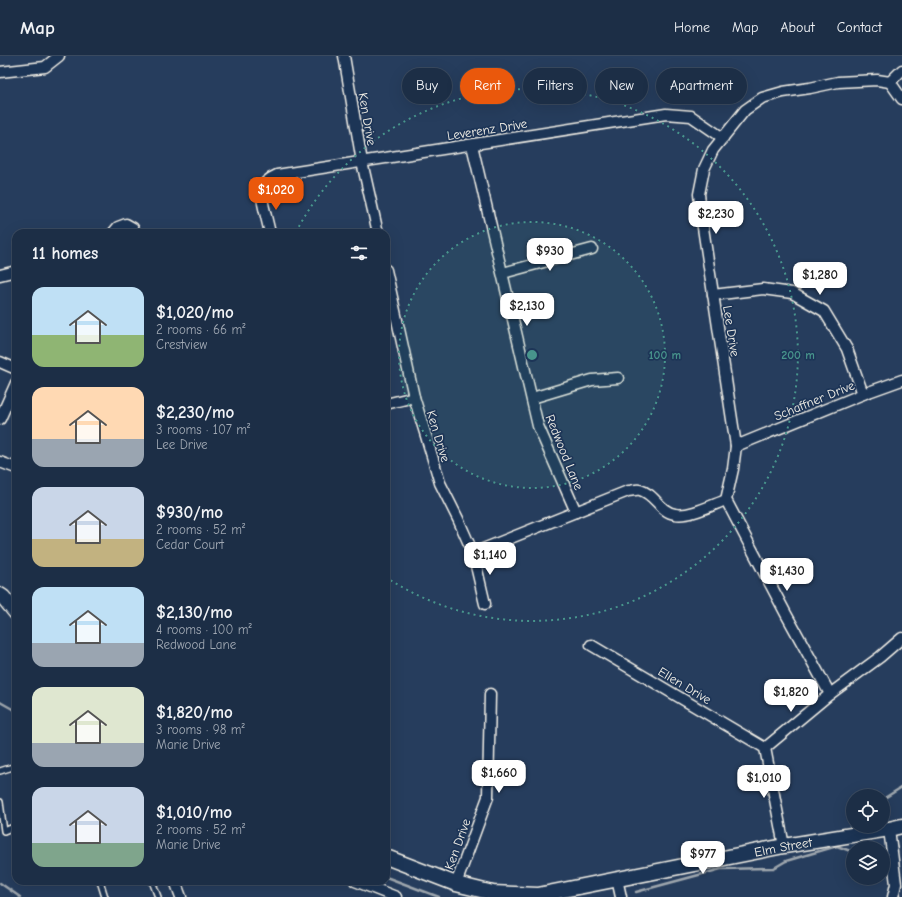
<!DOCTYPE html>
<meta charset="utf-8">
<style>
body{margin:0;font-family:"Comic Neue",sans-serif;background:#25364d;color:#f1f3f6;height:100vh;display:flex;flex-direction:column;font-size:15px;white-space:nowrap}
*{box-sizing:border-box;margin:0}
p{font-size:13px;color:#a0a8b3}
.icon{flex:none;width:22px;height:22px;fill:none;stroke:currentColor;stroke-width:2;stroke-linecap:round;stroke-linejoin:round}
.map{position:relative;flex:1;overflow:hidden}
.details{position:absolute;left:12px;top:173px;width:378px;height:656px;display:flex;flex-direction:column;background:#1c2e46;border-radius:12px;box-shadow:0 4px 16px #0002,0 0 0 1px #3a4a5f}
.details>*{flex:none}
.banner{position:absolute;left:402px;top:12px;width:380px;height:36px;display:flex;gap:8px}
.buttons{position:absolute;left:846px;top:733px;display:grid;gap:8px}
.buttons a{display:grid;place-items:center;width:44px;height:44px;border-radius:50%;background:#1c2e46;box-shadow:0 4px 16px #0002,0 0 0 1px #3a4a5f;font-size:20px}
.price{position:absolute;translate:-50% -34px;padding:0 9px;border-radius:8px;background:#fff;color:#222;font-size:13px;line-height:26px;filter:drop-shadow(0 1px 2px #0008)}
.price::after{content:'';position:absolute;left:50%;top:24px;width:12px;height:9px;margin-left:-6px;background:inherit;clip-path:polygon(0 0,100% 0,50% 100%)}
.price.selected{background:#ea580c;color:#fff}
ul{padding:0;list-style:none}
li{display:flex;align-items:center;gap:12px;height:100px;padding:0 20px}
li span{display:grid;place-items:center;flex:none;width:112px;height:80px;border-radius:12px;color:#555}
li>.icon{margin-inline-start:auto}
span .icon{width:48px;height:48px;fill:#fffc;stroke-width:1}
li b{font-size:17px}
h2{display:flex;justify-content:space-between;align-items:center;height:48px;padding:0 20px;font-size:17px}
.chip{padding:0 14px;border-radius:18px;background:#1c2e46;box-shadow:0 4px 16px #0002,0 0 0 1px #3a4a5f;font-size:14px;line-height:36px}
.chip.selected{background:#ea580c;color:#fff}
header{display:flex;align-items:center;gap:24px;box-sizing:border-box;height:56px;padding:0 20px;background:#1c2e46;border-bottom:1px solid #3a4a5f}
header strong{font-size:19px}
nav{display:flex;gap:22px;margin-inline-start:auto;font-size:14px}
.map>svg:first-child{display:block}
</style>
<header>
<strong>Map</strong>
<nav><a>Home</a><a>Map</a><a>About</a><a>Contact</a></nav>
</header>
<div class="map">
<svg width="902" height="841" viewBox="0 0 902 841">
<rect width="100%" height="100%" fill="#263d5d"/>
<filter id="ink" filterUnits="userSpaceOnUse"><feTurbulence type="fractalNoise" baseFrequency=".025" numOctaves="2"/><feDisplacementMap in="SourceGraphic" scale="8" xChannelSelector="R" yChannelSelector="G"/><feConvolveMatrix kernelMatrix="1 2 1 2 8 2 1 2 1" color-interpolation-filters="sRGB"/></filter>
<g filter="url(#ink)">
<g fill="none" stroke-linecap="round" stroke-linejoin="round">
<g stroke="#9fa7ae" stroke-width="2.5">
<polyline points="0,646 16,655"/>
<polyline points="883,743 902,731"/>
<polyline points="386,821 439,841"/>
<polyline points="0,827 20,841"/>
<polyline points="636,836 721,813 774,812 786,805 837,790 853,796"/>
</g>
<defs>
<g id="service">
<polyline points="0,715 16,710"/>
<polyline points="0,746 4,775 16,770"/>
<polyline points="100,825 105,841"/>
<polyline points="152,825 158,841"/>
</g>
<g id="minor">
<polyline points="344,0 362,106 378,177"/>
<polyline points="0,16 45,11 59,0"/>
<polyline points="890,26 902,43"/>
<polyline points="890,26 902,14"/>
<polyline points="472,89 538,370 576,456"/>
<polyline points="113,177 118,171 126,168 133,172 136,177"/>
<path d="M 270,177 C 268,169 266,160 264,152 C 260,135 259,127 277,119 L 666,58 L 691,60 L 723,82"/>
<polyline points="386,214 414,341 426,380 440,427 458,463 473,497 485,548"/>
<polyline points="503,217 592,193"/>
<polyline points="0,219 16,215"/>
<polyline points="713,239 763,233 792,237 824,255 847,293 863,338"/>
<polyline points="0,306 16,313"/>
<polyline points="532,342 592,324 618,322"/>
<polyline points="386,348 414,341"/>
<polyline points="0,363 16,327"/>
<polyline points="736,390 863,338 902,324"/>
<polyline points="0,406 16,412"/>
<path d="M 473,497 L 628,435 C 632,435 636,433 640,434 C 655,438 660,456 675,458 C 689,461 712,449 726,444"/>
<polyline points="591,589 765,692"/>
<polyline points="830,638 786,558 726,444 733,413 736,390 702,165 699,138 704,113 713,94 745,54 762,42 783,36 810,32 838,26 877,24 890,26"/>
<polyline points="765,692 830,638 880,601 902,582"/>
<polyline points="765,692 784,790"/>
<polyline points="889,773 896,828 893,841"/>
<polyline points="617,823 621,841"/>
<polyline points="175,825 181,841"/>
<polyline points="355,825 396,841"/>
<polyline points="456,828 488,741 490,638"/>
</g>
<g id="secondary">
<polyline points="0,539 3,541 16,557"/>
<path id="s1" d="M 386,801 L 456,828 L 493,837 L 538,839 L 784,790 L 889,773 L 902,770"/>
</g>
</defs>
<use href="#service" stroke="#f4f1e8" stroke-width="8"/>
<use href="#minor" stroke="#f4f1e8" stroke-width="13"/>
<use href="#secondary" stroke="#f4f1e8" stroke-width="17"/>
<use href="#service" stroke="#1d3557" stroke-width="5"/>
<use href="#minor" stroke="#1d3557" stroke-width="10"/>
<use href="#secondary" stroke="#1d3557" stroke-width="14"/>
</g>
</g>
<circle cx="532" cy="299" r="133" fill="#48958c" fill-opacity=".12"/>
<g fill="none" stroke="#48958c" stroke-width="2" stroke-dasharray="2 4">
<circle cx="532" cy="299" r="133"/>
<path d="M296 176A266 266 0 1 1 387 522"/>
</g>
<g text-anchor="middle" stroke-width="3.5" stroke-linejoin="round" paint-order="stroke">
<g font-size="13" fill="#f4f1e8" stroke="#1d3557">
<text transform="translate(368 63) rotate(80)" y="5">Ken Drive</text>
<text transform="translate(487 73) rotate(-9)" y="5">Leverenz Drive</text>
<text transform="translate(732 275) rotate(81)" y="5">Lee Drive</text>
<text transform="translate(814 344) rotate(-22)" y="5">Schaffner Drive</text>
<text transform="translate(439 380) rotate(73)" y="5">Ken Drive</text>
<text transform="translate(565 396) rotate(68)" y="5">Redwood Lane</text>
<text transform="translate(685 629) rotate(31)" y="5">Ellen Drive</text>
<text transform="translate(457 788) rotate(-70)" y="5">Ken Drive</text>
<text dy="5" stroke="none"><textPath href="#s1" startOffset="408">Elm Street</textPath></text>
</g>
</g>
<circle cx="532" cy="299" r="6" fill="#48958c" stroke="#1d3557" stroke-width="2"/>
<g font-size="12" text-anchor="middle" font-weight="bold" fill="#48958c" stroke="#1d3557" stroke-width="3.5" stroke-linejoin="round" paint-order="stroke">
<text x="665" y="303">100 m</text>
<text x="798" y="303">200 m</text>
</g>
</svg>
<div class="buttons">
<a><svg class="icon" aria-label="locate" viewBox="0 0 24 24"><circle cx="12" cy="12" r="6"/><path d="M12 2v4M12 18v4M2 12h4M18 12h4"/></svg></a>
<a><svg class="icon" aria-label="layers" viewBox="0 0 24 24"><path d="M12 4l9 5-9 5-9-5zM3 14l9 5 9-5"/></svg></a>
</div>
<b class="price selected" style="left:276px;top:155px">$1,020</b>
<b class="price" style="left:716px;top:179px">$2,230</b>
<b class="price" style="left:550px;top:216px">$930</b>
<b class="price" style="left:820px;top:240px">$1,280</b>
<b class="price" style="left:527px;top:271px">$2,130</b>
<b class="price" style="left:490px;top:520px">$1,140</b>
<b class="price" style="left:787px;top:536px">$1,430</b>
<b class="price" style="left:791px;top:657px">$1,820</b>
<b class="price" style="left:499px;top:738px">$1,660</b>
<b class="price" style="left:764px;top:743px">$1,010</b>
<b class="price" style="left:703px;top:819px">$977</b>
<div class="banner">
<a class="chip">Buy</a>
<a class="chip selected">Rent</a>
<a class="chip">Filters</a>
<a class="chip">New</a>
<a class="chip">Apartment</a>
</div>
<section class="details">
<h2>11 homes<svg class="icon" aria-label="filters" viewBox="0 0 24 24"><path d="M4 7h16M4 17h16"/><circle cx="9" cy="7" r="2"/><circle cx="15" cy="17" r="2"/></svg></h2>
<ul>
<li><span style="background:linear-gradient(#bfe0f5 60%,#8fb573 0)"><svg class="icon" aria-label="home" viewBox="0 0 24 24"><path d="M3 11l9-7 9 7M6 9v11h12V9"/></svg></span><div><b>$1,020/mo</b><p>2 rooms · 66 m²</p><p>Crestview</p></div></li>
<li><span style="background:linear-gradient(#ffd9b3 65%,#9aa5b1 0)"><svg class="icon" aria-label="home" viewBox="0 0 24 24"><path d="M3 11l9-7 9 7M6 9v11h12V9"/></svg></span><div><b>$2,230/mo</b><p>3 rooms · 107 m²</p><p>Lee Drive</p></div></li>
<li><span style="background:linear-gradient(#c9d6e8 65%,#c2b280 0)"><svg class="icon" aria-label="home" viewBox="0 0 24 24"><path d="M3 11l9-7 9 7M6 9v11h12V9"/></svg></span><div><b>$930/mo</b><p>2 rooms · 52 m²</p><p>Cedar Court</p></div></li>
<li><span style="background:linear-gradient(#bfe0f5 70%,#9aa5b1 0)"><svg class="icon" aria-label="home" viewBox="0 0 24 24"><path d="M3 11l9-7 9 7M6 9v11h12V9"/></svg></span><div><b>$2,130/mo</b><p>4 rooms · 100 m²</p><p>Redwood Lane</p></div></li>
<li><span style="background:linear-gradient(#dfe7d0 70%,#9aa5b1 0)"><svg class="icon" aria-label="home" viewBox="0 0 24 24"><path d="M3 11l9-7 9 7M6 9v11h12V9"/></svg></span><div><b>$1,820/mo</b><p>3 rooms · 98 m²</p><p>Marie Drive</p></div></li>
<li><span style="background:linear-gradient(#c9d6e8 70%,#7fa58c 0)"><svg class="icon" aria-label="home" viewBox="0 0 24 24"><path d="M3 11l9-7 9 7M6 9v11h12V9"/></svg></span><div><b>$1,010/mo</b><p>2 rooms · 52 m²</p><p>Marie Drive</p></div></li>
</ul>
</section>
</div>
